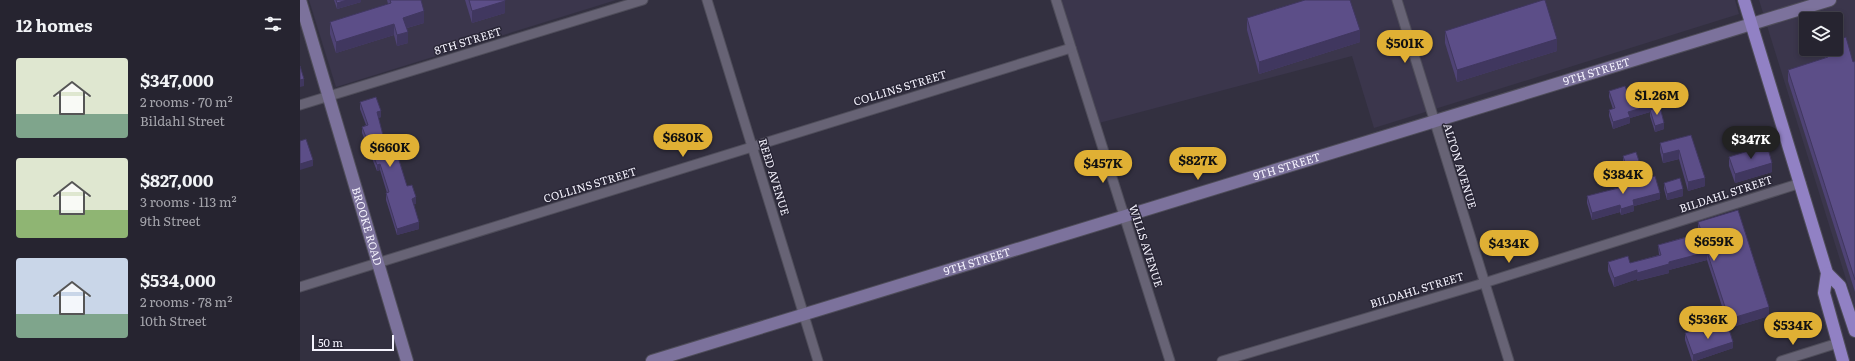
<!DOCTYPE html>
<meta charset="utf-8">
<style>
body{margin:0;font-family:Literata,serif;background:#32303c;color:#f1f3f6;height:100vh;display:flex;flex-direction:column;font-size:15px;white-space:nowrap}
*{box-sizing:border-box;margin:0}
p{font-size:13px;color:#a4a4ab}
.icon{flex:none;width:22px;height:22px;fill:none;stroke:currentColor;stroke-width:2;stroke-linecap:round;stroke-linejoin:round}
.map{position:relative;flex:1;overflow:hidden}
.sheet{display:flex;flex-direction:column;background:#262430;width:300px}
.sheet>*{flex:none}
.buttons{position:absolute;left:1499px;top:12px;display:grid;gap:8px}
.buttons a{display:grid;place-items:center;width:44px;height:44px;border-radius:4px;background:#262430;box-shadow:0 2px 6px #0003,0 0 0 1px #42414c;font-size:20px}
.scale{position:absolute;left:12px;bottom:10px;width:82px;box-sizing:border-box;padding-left:4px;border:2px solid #f5f3fe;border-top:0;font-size:11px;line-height:14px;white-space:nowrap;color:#f5f3fe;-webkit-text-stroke:3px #292636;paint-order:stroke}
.price{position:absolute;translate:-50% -34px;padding:0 9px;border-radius:14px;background:#e0b034;color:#111;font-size:13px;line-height:26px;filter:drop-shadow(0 1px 2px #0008)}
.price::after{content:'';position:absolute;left:50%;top:24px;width:12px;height:9px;margin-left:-6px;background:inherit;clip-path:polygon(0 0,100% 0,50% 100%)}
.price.on{background:#222;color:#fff}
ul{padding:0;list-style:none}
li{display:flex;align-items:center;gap:12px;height:100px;padding:0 16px}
li span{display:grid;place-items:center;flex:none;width:112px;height:80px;border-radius:4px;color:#555}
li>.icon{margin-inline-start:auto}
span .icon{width:48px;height:48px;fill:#fffc;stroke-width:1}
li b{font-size:17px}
h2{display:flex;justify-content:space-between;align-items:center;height:48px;padding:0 16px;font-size:17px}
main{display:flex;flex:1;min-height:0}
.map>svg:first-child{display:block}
</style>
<main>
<section class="sheet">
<h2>12 homes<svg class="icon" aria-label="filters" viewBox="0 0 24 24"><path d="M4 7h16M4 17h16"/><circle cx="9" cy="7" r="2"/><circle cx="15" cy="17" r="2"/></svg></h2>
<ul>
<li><span style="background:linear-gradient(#dfe7d0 70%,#7fa58c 0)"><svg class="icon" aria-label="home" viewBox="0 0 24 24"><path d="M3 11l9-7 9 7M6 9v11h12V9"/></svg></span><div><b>$347,000</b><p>2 rooms · 70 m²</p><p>Bildahl Street</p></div></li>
<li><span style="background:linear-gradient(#dfe7d0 65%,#8fb573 0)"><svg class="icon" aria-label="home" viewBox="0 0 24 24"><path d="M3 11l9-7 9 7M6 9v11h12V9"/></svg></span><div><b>$827,000</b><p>3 rooms · 113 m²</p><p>9th Street</p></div></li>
<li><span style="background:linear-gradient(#c9d6e8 70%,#7fa58c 0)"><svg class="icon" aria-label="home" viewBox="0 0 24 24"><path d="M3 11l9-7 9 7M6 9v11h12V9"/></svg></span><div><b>$534,000</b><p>2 rooms · 78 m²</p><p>10th Street</p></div></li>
</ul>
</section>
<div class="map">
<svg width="1555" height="361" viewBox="0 0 1555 361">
<rect width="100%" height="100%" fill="#333040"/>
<g fill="#3b364c" fill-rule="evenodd">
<polygon points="9,0 316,0 36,87"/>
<polygon points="759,0 1435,0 1439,14 1074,128 1052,56 795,124"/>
<path d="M 1459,0 L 1555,0 L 1555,308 ZM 1506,19 L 1536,19 L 1536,49 L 1506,49 Z"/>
</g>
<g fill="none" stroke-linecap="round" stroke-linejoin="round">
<defs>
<g id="street">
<polyline points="407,0 518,361"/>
<polyline points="756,0 870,361"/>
<polyline points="1097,0 1209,361"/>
<polyline points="0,105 343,0"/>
<polyline points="0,287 771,48"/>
<polyline points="922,361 1184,283 1501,183"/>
<polyline points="1481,361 1538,343"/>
</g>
<g id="secondary">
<path id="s1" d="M 0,0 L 107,361"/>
<path id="s2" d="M 352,361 L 1530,0"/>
</g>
<g id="primary">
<polyline points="1444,0 1527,273 1524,293 1543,361"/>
<polyline points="1527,273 1540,286 1555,331"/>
</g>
</defs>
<use href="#street" stroke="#4f4d5a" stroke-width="11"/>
<use href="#secondary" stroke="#4f4d5a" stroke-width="14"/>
<use href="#primary" stroke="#4f4d5a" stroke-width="14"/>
<use href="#street" stroke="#676375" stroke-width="9"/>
<use href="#secondary" stroke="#7c729c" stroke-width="12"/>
<use href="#primary" stroke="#9181c4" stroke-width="12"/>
</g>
<g fill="#4f4375">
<polygon points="34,0 61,0 61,2 37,9"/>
<polygon points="87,0 121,0 124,23 107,28 108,43 97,46 94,35 36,53 30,34 30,22 88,4"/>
<polygon points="165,0 205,0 205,13 172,23"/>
<polygon points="947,18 1060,42 959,74 947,30"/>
<polygon points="1145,31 1257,51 1157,82 1145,43"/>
<polygon points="1524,49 1536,49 1553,62 1555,61 1555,292 1488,81 1488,70 1525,58"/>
<polygon points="1309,91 1327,91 1356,108 1364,129 1355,132 1350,116 1350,112 1330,118 1330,123 1313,129 1309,116 1309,110 1313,109 1309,97"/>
<polygon points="60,102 81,117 78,118 86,147 107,186 116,204 114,204 119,229 97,235 86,200 86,193 87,193 80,170 77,171 62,133 62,127 66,125 60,109"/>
<polygon points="1391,135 1405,186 1388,191 1379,159 1363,163 1360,151 1360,143"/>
<polygon points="1323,156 1340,170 1327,175 1323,162"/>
<polygon points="1429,157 1472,172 1435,183 1429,166"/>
<polygon points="1337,182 1360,199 1334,206 1334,211 1321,215 1320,212 1292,220 1287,203 1287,196 1337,183"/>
<polygon points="1364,183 1383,196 1367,200 1364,189"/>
<polygon points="1398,222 1469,316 1429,328 1407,260 1369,270 1369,273 1337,281 1337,279 1314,287 1308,271 1308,262 1330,263 1359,255 1358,245 1399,233 1398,230"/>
<polygon points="1385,333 1404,334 1433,348 1395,361 1392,361 1385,340"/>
</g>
<g fill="#40375f">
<polygon points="47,0 61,0 61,2 37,9 37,3"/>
<polygon points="205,1 205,13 172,23 172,11"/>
<polygon points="124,11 124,23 103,29 103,18"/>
<polygon points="94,24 94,35 36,53 36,42"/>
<polygon points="1060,30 1060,42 959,74 959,62"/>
<polygon points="108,32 108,43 97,46 97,35"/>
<polygon points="1257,39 1257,51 1157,82 1157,70"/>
<polygon points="4,79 4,86 0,87 0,80"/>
<polygon points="1356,104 1356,110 1350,110 1350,112 1330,118 1330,123 1313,129 1313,122 1328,112"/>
<polygon points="81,111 81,117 77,119 77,112"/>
<polygon points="1364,123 1364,129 1355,132 1355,126"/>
<polygon points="1379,150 1379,159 1363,163 1363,154"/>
<polygon points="13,160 13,166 0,170 0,164"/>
<polygon points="1472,163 1472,172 1435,183 1435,174"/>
<polygon points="80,164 80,170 77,171 77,165"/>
<polygon points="1340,164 1340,170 1327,175 1327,168"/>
<polygon points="1405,178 1405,186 1388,191 1388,182"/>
<polygon points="1383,189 1383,196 1367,200 1367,194"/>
<polygon points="1360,193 1360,199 1334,206 1334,211 1321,215 1321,209 1333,200"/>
<polygon points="116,197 116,204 112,205 112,199"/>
<polygon points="1320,205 1320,212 1292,220 1292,213"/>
<polygon points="119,222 119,229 97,235 97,229"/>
<polygon points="1407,252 1407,260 1369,270 1369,273 1337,281 1337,273 1369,262"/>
<polygon points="1337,270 1337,279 1314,287 1314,278"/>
<polygon points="1469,307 1469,316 1429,328 1429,319"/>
<polygon points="1433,342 1433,348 1395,361 1393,361 1393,355"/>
</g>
<g fill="#5c4e88" stroke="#40375f">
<polygon points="36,0 47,0 37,3"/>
<polygon points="90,0 121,0 124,11 103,18 108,32 97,35 94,24 36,42 30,22 91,3"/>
<polygon points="169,0 205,0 205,1 172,11"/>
<polygon points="1005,0 1050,0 1060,30 959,62 947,18"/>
<polygon points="1243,0 1245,0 1257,39 1157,70 1145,31"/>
<polygon points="1546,37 1553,62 1555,61 1555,280 1488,70 1528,57 1526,49 1536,49 1536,40"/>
<polygon points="0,66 4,79 0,80"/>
<polygon points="1350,84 1356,104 1328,112 1330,117 1313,122 1309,110 1315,108 1309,91 1325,86 1327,91"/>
<polygon points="76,97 81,111 77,112 86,147 94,144 107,186 112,185 116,197 112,199 119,222 97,229 86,193 89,192 80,164 77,165 62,127 68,125 60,102"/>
<polygon points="1360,107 1364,123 1355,126 1350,110"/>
<polygon points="1391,135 1405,178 1388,182 1379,150 1363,154 1360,143"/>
<polygon points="6,139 13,160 0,164 0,141"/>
<polygon points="1467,145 1472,163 1435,174 1429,157"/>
<polygon points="1336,152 1340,164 1327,168 1323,156"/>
<polygon points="1355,176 1360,193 1333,200 1334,205 1321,209 1320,205 1292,213 1287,196 1338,183 1337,182"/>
<polygon points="1380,178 1383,189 1367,194 1364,183"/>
<polygon points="1438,210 1469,307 1429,319 1407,252 1369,262 1369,264 1337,273 1337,270 1314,278 1308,262 1328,256 1330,263 1361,255 1358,245 1402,233 1398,222"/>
<polygon points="1428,326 1433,342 1393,355 1385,333 1402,328 1404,334"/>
</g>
<g text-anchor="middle" stroke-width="3" stroke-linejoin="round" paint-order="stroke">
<g font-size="11" fill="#f5f3fe" stroke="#292636">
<text transform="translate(168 41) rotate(-17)" y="4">8TH STREET</text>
<text dy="4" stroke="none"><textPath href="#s2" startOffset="988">9TH STREET</textPath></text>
<text transform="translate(600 88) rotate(-17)" y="4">COLLINS STREET</text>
<text dy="4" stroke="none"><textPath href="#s2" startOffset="664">9TH STREET</textPath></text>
<text transform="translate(1160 166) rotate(73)" y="4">ALTON AVENUE</text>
<text transform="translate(474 177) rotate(73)" y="4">REED AVENUE</text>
<text transform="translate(290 185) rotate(-17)" y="4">COLLINS STREET</text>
<text transform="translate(1426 194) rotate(-18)" y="4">BILDAHL STREET</text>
<text dy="4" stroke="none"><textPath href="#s1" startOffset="236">BROOKE ROAD</textPath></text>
<text transform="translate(846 246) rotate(72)" y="4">WILLS AVENUE</text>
<text dy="4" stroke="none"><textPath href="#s2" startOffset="340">9TH STREET</textPath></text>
<text transform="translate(1117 290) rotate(-17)" y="4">BILDAHL STREET</text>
</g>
</g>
</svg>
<div class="buttons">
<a><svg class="icon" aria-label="layers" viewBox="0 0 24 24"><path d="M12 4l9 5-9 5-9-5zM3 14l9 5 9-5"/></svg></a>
</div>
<div class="scale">50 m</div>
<b class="price" style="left:1105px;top:64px">$501K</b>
<b class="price" style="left:1357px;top:116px">$1.26M</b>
<b class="price" style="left:383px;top:158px">$680K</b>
<b class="price on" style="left:1451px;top:160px">$347K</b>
<b class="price" style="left:90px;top:168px">$660K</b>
<b class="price" style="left:898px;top:181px">$827K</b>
<b class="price" style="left:803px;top:184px">$457K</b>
<b class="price" style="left:1323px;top:195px">$384K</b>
<b class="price" style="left:1414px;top:262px">$659K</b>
<b class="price" style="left:1209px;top:264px">$434K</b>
<b class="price" style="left:1408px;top:340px">$536K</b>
<b class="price" style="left:1493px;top:346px">$534K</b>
</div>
</main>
